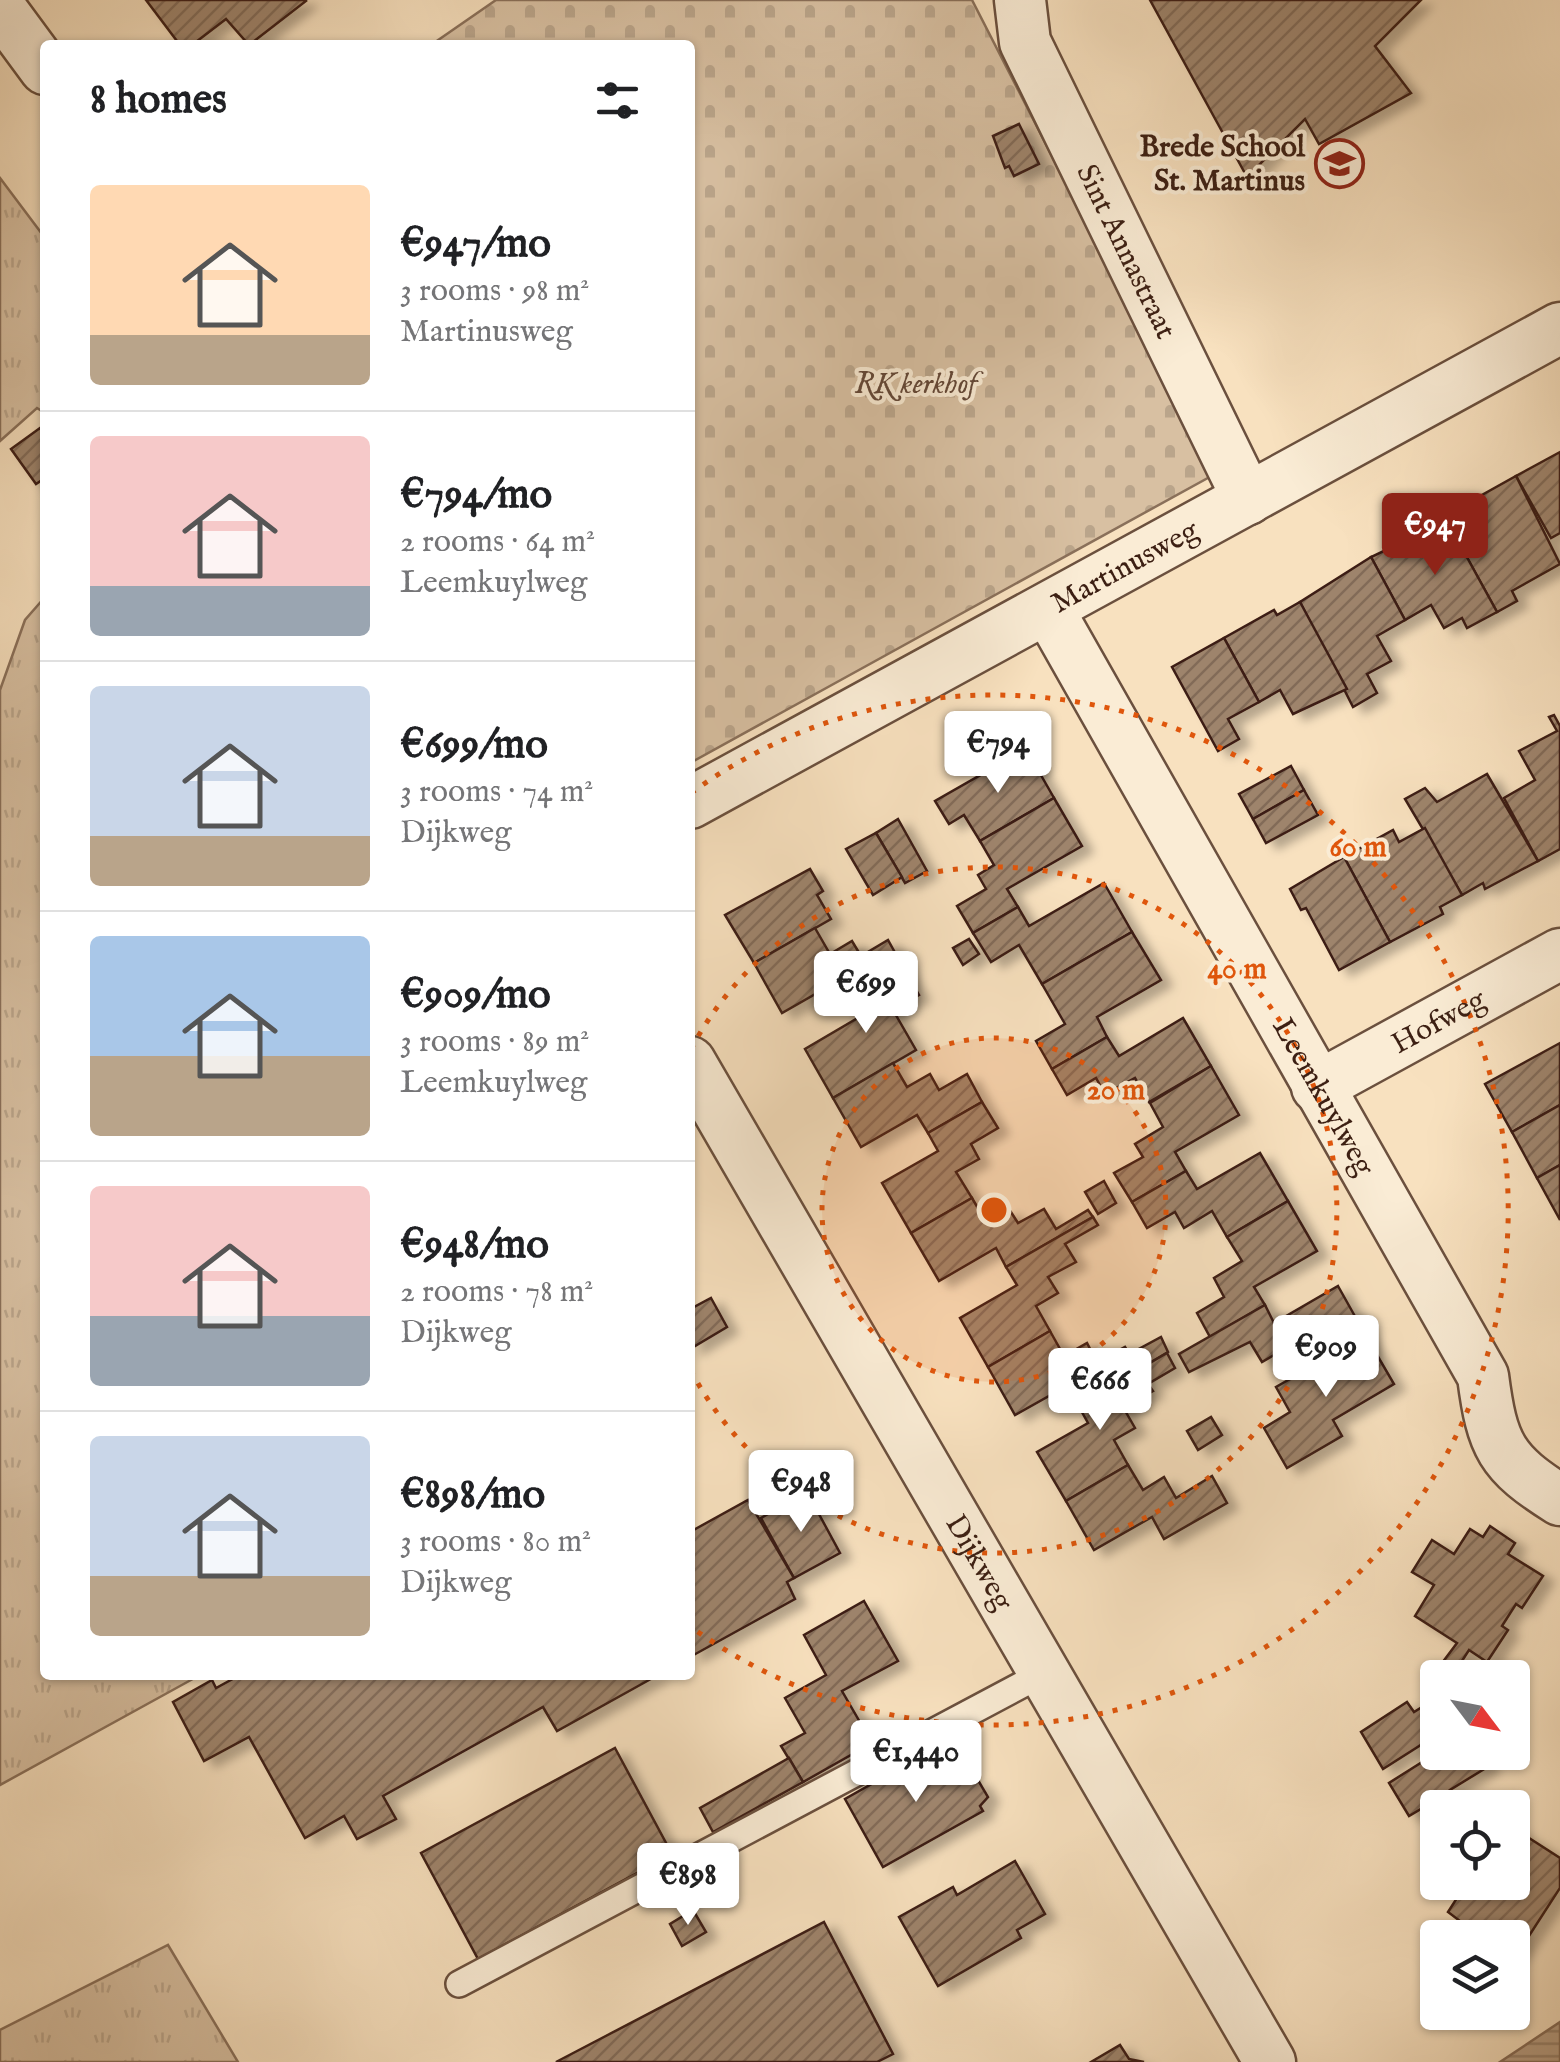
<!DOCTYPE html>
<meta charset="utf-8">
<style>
body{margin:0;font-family:"IM FELL English",serif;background:#f6f6f6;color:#202124;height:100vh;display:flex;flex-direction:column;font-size:38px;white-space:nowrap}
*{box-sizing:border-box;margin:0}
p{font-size:32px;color:#757577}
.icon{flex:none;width:55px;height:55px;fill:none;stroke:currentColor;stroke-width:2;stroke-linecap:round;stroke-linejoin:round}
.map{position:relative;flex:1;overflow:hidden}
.panel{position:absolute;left:40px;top:40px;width:655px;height:1640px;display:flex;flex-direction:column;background:#fff;border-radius:10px;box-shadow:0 2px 8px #0004}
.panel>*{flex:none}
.needle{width:65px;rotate:122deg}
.buttons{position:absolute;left:1420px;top:1660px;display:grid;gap:20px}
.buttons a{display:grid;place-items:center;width:110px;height:110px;border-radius:10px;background:#fff;box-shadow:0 2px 8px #0004;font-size:50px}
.price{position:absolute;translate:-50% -85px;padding:0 22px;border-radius:10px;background:#fff;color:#222;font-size:32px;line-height:65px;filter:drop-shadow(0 2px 5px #0008)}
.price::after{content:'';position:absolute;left:50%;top:60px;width:30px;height:22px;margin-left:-15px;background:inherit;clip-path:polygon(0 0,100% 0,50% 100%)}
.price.active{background:#8f2418;color:#fff}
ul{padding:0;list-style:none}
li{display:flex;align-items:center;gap:30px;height:250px;padding:0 50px}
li+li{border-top:2px solid #e0e0e0}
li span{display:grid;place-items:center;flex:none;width:280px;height:200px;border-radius:10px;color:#555}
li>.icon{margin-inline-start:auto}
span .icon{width:120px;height:120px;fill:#fffc;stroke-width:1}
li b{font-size:42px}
h2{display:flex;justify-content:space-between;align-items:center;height:120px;padding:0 50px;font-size:42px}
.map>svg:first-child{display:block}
</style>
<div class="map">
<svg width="1560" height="2062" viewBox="0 0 1560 2062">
<defs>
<pattern id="grass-tufts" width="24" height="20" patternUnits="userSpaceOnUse" patternTransform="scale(2.5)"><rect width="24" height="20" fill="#d8c0a2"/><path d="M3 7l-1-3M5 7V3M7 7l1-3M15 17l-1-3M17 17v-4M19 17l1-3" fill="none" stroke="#baa58b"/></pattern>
<pattern id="cemetery-stones" width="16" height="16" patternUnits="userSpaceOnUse" patternTransform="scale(2.5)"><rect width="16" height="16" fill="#d8c0a2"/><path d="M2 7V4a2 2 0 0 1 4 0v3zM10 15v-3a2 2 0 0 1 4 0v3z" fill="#baa58b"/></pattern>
<pattern id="water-rules" width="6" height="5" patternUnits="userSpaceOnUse" patternTransform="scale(2.5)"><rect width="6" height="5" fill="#b89f85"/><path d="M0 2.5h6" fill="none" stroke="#97816c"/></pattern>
<pattern id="building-hatch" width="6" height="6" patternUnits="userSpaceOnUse" patternTransform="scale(2.5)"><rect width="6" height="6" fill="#9e846c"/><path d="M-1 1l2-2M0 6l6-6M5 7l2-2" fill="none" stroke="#826b58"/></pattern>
<filter id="shadow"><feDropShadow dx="11" dy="6" stdDeviation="5" flood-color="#0004"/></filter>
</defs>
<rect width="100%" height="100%" fill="#f8e1bf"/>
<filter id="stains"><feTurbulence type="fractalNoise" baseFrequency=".002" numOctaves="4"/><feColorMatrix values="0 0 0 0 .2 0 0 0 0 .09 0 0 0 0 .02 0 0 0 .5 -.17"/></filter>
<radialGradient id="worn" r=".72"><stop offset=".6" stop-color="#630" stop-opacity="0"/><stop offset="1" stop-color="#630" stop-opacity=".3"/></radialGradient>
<g fill="url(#grass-tufts)" stroke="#8a705a" stroke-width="2.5">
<polygon points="0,178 45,238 45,413 37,408 0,441"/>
<polygon points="45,597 45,1675 200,1675 0,1785 0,690 25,620"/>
<polygon points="168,1945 238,2062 0,2062 0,2030"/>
</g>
<polygon fill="url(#cemetery-stones)" stroke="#8a705a" stroke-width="2.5" points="496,0 972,0 1215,474 690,763 690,45 431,45"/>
<polygon fill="url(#water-rules)" stroke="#866c57" stroke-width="2.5" points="1560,2022 1560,2062 1500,2062"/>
<g fill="url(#building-hatch)" stroke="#3c1f13" stroke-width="2.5" filter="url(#shadow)">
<polygon points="146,0 305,0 306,1 249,45 226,19 192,45 180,45"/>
<polygon points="1150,0 1421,0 1375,46 1411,93 1319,144 1305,119 1247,177"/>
<polygon points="1019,124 1039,164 1014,176 1009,166 1005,168 993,136"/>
<polygon points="40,428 45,436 45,478 36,484 11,449"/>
<polygon points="1560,452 1560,533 1551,538 1516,476"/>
<polygon points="1516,476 1560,564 1512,591 1517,601 1497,612 1447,521 1466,509 1464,505"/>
<polygon points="1447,521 1497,612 1467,628 1462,618 1444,628 1431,605 1405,620 1371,557"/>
<polygon points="1371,557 1405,620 1377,636 1391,661 1367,674 1377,693 1353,707 1300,602"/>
<polygon points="1300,602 1347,689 1293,714 1280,690 1259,702 1224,638 1274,610 1277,615"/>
<polygon points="1224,638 1259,702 1228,719 1239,739 1218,751 1172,667"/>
<polygon points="1554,715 1560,726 1560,849 1538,861 1504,798 1535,780 1519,751 1557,731 1549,717"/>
<polygon points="1026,749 1054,798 980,841 964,815 949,824 935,801"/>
<polygon points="1291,766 1304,790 1253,819 1239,794"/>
<polygon points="1487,774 1538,861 1485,889 1483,883 1462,895 1405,799 1425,788 1437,802"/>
<polygon points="1304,790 1318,815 1266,843 1253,819"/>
<polygon points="1054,798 1082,846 1007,889 1018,907 973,933 957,906 986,889 978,875 994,865 980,841"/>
<polygon points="898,819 927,871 905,883 876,833"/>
<polygon points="1425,828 1462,895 1440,907 1443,914 1390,942 1344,857 1393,830 1399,842"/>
<polygon points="876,833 902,877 873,895 846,849"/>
<polygon points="1344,857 1390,942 1339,970 1306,908 1301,910 1290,889"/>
<polygon points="810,869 823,891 817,895 831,919 754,963 725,915"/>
<polygon points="1104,883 1132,932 1042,984 1019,945 991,962 973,933 1018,907 1029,926"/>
<polygon points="815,928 830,954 852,941 861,956 888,940 903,967 851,997 840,980 782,1013 754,963"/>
<polygon points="1132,932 1161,980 1097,1017 1107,1037 1052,1069 1036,1041 1065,1024 1042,984"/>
<polygon points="969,939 979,954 963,965 953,948"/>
<polygon points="903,967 919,995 893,1010 916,1050 833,1098 805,1049 861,1016 851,997"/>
<polygon points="1183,1018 1211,1066 1149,1102 1135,1078 1105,1094 1096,1078 1067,1095 1052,1069 1107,1037 1119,1056"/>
<polygon points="1560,1043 1560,1105 1512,1132 1485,1084"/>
<polygon points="893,1063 907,1087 930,1074 939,1090 967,1074 982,1102 928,1133 917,1115 861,1147 833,1098"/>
<polygon points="1211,1066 1239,1115 1175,1152 1186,1171 1132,1202 1114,1173 1143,1157 1135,1144 1163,1127 1150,1103"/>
<polygon points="982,1102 998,1128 971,1144 979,1159 956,1172 972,1198 911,1233 882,1183 938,1151 928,1133"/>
<polygon points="1560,1105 1560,1165 1537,1178 1512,1132"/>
<polygon points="1260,1153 1288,1201 1227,1237 1212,1211 1184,1228 1175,1212 1147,1228 1132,1202 1186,1171 1197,1189"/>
<polygon points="1560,1165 1560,1220 1537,1178"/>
<polygon points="1104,1181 1116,1203 1098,1214 1085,1192"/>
<polygon points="972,1198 986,1222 1009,1209 1018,1223 1044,1209 1056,1229 1088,1210 1093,1217 1006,1267 996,1248 939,1281 911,1233"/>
<polygon points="1288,1201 1317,1251 1254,1287 1265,1305 1210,1337 1197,1313 1224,1297 1214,1278 1242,1261 1227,1237"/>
<polygon points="1093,1217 1098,1225 1065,1244 1076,1262 1048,1277 1058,1293 1036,1306 1050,1331 988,1367 960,1318 1017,1285 1006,1267"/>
<polygon points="1338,1286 1366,1336 1305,1371 1291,1345 1262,1362 1250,1342 1189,1372 1179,1354 1265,1305 1274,1323"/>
<polygon points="711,1298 727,1327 690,1349 690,1304 692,1308"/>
<polygon points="1050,1331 1064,1356 1087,1343 1097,1362 1125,1347 1134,1361 1139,1359 1135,1351 1161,1337 1168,1352 1084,1402 1074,1382 1015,1415 988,1367"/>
<polygon points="1366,1336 1394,1384 1333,1420 1342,1436 1287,1468 1264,1428 1290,1412 1276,1387"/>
<polygon points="1167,1353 1175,1368 1148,1384 1153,1391 1123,1407 1135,1428 1114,1440 1128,1465 1066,1501 1037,1452 1088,1423 1078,1405"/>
<polygon points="1211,1417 1222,1435 1198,1450 1187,1431"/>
<polygon points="1128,1465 1143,1490 1164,1477 1176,1498 1212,1476 1227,1503 1164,1539 1152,1517 1094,1550 1066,1501"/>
<polygon points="807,1492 840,1553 794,1578 761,1518"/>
<polygon points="748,1500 794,1578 787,1582 795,1599 690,1657 690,1532"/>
<polygon points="1490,1526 1515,1543 1508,1554 1543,1576 1522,1608 1516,1604 1502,1626 1508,1630 1487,1662 1469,1650 1451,1678 1438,1678 1438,1683 1433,1675 1457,1643 1415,1616 1434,1585 1412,1572 1432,1540 1454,1554 1470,1529 1483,1537"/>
<polygon points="864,1601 898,1661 842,1691 872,1743 803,1782 781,1746 805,1733 785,1698 826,1675 804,1635"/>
<polygon points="240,1675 534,1677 658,1675 557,1731 543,1707 383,1796 396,1819 357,1839 344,1816 305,1838 249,1737 204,1761 173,1702 212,1680 216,1688"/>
<polygon points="1438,1697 1438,1734 1383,1769 1361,1732 1407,1702 1414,1712"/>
<polygon points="944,1743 966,1782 978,1780 988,1797 980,1806 983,1811 883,1867 845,1799"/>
<polygon points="615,1748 672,1854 478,1959 421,1853"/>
<polygon points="1438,1752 1481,1752 1489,1766 1450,1790 1461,1808 1438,1808 1438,1823 1426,1806 1409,1816 1389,1783"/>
<polygon points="789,1758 803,1782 713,1832 700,1808"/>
<polygon points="1512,1827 1560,1858 1560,1888 1516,1956 1512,1938 1464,1938 1457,1926 1460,1921 1448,1912 1459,1895 1451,1882 1512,1882"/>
<polygon points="1015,1861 1045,1914 1017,1930 1021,1938 938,1986 899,1917 953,1887 957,1895"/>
<polygon points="693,1910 706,1932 682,1946 670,1924"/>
<polygon points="824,1922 893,2054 877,2062 556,2062"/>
<polygon points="1120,2045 1129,2059 1144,2062 1091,2062"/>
</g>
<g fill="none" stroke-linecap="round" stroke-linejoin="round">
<defs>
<polyline id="lane" points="459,1984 1044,1673"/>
<g id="street">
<path id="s1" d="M 1020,0 L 1025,42 L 1248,499"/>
<polyline points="0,8 45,69"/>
<path id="s2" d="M 1048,609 L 1483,1376 C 1492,1446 1501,1463 1560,1500"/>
<path id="s3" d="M 690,803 L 1560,328"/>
<path id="s4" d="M 690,1062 L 1270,2062"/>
<path id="s5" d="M 1317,1087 L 1560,954"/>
</g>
</defs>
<use href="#lane" stroke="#6b503e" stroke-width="30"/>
<use href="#street" stroke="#6b503e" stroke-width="55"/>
<use href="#lane" stroke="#faecd5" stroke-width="25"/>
<use href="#street" stroke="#faecd5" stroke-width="50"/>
</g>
<circle cx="994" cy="1210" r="172" fill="#df560c" fill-opacity=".12"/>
<g fill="none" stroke="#df560c" stroke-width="5" stroke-dasharray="5 10">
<circle cx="994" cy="1210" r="172"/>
<path d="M691 1049A343 343 0 1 1 691 1371"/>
<path d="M691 793A515 515 0 1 1 691 1627"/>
</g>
<defs>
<symbol id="school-ring" viewBox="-11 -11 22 22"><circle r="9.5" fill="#faecd5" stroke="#8f2418" stroke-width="1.5"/><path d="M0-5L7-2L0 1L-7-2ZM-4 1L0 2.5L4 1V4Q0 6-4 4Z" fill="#8f2418"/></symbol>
</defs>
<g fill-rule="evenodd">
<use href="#school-ring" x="1312" y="136" width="55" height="55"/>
</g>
<g text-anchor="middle" stroke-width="8" stroke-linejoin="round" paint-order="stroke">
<g font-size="30" font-weight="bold" fill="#3c1f13" stroke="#faecd5" text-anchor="end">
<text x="1305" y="156">Brede School<tspan x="1305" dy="34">St. Martinus</tspan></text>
</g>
<g font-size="30" fill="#3c1f13" stroke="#faecd5">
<text dy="10" stroke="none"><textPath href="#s1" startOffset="275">Sint Annastraat</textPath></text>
<text dy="10" stroke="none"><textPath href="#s3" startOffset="495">Martinusweg</textPath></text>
<text dy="10" stroke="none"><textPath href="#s5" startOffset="138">Hofweg</textPath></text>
<text dy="10" stroke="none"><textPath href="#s2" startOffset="560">Leemkuylweg</textPath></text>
<text dy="10" stroke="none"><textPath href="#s4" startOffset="578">Dijkweg</textPath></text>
</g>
<g font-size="30" font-style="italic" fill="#634737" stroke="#faecd5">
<text x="916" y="393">RK kerkhof</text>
</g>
</g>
<circle cx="994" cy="1210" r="15" fill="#df560c" stroke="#faecd5" stroke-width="5"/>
<g font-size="30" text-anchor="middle" font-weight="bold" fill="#df560c" stroke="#faecd5" stroke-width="8" stroke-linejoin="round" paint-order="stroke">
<text x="1358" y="856">60 m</text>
<text x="1237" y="978">40 m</text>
<text x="1116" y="1099">20 m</text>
</g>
<rect width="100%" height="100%" filter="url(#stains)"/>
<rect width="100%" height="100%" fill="url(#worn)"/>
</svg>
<div class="buttons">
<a><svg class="needle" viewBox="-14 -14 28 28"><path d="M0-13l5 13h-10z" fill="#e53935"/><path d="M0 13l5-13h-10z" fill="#757577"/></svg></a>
<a><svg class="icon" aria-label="locate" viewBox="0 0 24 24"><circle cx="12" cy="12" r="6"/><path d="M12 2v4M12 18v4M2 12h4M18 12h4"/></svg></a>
<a><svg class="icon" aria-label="layers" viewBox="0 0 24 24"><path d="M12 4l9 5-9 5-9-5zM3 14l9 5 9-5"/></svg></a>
</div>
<b class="price active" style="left:1435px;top:578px">€947</b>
<b class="price" style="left:998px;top:796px">€794</b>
<b class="price" style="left:866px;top:1036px">€699</b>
<b class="price" style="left:1326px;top:1400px">€909</b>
<b class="price" style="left:1100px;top:1433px">€666</b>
<b class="price" style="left:801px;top:1535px">€948</b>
<b class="price" style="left:916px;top:1805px">€1,440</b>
<b class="price" style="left:688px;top:1928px">€898</b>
<section class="panel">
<h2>8 homes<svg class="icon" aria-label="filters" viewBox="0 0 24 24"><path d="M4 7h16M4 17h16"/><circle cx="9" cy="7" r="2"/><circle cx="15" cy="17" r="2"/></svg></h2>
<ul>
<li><span style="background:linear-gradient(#ffd9b3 75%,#b9a48a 0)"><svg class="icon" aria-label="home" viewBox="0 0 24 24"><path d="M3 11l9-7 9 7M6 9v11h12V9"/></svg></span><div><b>€947/mo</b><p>3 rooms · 98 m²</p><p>Martinusweg</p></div></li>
<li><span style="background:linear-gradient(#f6c9c9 75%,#9aa5b1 0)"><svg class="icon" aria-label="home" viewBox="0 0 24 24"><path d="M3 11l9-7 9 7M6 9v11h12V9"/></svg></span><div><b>€794/mo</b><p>2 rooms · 64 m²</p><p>Leemkuylweg</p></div></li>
<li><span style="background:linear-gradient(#c9d6e8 75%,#b9a48a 0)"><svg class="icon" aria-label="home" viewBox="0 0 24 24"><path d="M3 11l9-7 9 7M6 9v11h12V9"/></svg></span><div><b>€699/mo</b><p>3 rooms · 74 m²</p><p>Dijkweg</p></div></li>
<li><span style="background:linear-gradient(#a9c7e8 60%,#b9a48a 0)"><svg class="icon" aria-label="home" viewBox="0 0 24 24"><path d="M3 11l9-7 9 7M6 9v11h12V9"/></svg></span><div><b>€909/mo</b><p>3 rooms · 89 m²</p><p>Leemkuylweg</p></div></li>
<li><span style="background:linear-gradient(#f6c9c9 65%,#9aa5b1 0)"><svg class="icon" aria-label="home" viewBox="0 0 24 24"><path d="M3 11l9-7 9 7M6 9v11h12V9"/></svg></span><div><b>€948/mo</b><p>2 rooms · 78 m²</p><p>Dijkweg</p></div></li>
<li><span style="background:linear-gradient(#c9d6e8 70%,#b9a48a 0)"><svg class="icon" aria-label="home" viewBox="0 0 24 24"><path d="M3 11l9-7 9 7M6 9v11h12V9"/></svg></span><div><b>€898/mo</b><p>3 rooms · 80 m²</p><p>Dijkweg</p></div></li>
</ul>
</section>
</div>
